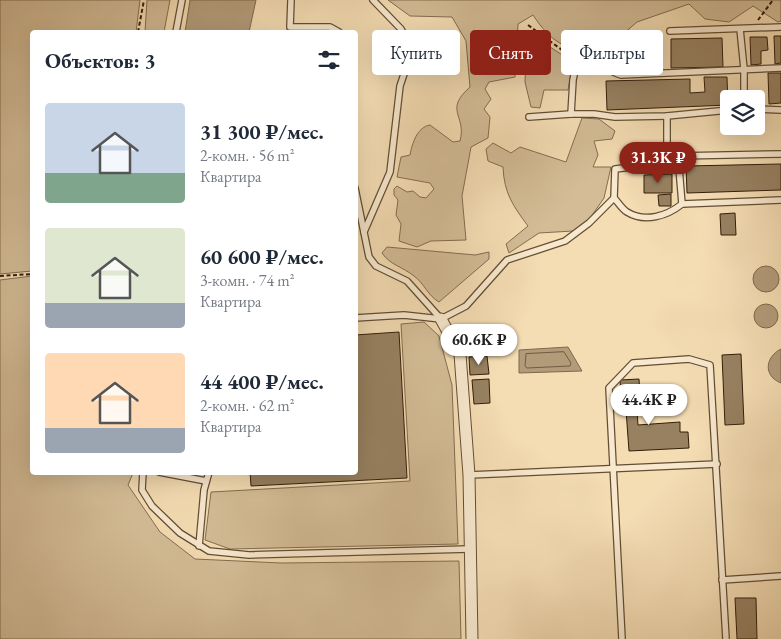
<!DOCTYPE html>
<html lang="ru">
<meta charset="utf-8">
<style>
body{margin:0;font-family:"EB Garamond",serif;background:#f2f2f3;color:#1f2937;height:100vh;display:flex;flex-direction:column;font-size:19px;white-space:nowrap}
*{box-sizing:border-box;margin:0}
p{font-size:16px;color:#747a83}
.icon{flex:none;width:28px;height:28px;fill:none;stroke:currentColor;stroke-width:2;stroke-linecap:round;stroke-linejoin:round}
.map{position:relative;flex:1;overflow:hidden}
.details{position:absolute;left:30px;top:30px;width:328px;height:445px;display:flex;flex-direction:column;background:#fff;border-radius:5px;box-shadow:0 5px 20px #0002}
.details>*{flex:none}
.top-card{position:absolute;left:372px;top:30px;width:332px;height:45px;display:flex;gap:10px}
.controls{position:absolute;left:720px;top:90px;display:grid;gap:10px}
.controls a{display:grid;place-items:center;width:45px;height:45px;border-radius:5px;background:#fff;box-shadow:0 5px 20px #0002;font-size:25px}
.price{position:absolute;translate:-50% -42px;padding:0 11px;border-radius:18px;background:#fff;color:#222;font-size:16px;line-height:32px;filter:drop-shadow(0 1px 2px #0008)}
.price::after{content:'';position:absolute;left:50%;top:30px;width:15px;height:11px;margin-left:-8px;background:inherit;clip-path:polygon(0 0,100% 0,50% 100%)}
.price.current{background:#8f2418;color:#fff}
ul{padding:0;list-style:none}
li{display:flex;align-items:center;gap:15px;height:125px;padding:0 15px}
li span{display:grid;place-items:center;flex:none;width:140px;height:100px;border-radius:5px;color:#555}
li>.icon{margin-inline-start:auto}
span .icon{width:60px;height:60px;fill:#fffc;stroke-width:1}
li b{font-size:21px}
h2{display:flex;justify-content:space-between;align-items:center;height:60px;padding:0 15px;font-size:21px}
.pill{padding:0 18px;border-radius:5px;background:#fff;box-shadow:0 5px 20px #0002;font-size:18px;line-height:45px}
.pill.current{background:#8f2418;color:#fff}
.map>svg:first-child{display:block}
</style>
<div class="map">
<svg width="781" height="639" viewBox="0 0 781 639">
<rect width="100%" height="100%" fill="#f4dcb3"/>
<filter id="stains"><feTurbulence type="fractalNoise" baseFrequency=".004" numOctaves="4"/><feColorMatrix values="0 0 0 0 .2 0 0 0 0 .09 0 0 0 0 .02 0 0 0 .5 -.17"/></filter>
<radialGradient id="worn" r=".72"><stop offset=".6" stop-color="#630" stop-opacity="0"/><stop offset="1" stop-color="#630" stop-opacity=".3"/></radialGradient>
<g fill="#d3bc96" stroke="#826d50">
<polygon points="0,0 140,0 136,32 32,32 32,271 0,274"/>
<polygon points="147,0 170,0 164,32 145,32"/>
<path d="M 388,0 L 781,0 L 781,21 L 778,22 L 753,6 L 729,22 L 705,19 L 689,4 L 637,22 L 595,58 C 564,46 552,44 533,15 L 518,24 L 515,77 L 489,82 L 485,89 L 491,99 L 484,109 L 490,117 L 488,138 L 471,147 L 462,196 L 466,240 L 431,241 L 417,247 L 399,241 L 401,224 L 396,215 L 398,200 L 394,195 L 394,189 L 397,186 L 407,192 L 413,191 L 420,197 L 426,198 L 434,189 L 430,183 L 397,177 L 401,157 L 410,155 C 412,144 417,127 430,125 L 453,142 L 460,141 C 467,115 443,111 470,87 L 466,41 L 452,17 L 410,16 Z"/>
<polygon points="547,45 573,62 568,90 544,90 540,108 531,107 525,82 526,56 534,46"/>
<path d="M 582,118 L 599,119 L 615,131 L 612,139 L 594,141 L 598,155 L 593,167 L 611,167 L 604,198 L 588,221 L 573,231 L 539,233 L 509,253 L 506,244 L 528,226 C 513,206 504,193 503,167 L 488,161 L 486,149 L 493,143 L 511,153 L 520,147 L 566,162 Z"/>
<path d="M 387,247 L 475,255 L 489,252 L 489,259 L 439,302 C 428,296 424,283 414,276 C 403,267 390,265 382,253 Z"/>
<polygon points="32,276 32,472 133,473 128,485 160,532 195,559 281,563 459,561 461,639 0,639 0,280"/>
<polygon points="424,322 439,336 452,385 458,544 230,549 205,540 211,492 410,481 401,324"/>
</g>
<g fill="#b29b79" stroke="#7f694c">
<polygon points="190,0 256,0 249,32 185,32"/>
<circle cx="766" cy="279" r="13"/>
<circle cx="766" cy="316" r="12"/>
<polygon points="568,347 582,371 519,373 519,350"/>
<path d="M 781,349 L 781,383 C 763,376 765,357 781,349 Z"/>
</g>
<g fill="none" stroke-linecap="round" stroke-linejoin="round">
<polygon stroke="#725c41" stroke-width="1" points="564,352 571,363 570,366 527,368 525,366 526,354"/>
</g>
<g fill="#978161" stroke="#321e09">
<polygon points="774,36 781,36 781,63 775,64"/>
<polygon points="750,37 767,37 768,50 761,51 761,64 751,65"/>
<polygon points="722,38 723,67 671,68 671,39"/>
<polygon points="658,54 658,68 641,69 641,55"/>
<polygon points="768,73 781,73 781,103 769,104"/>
<polygon points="704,77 727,77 728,105 607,110 606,81 690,79 690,93 705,92"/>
<polygon points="781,164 781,190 687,193 686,166"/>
<polygon points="672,174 672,193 644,193 644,175"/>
<polygon points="671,194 671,206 659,206 658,195"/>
<polygon points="735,213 736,235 721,235 720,214"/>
<polygon points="399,332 407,478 251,486 250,472 355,472 355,335"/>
<polygon points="741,354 744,424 725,425 722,355"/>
<polygon points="487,356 489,374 470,375 469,357"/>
<polygon points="489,379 490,403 474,404 472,380"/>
<polygon points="639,379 640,395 636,395 638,425 680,422 680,432 688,432 689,448 629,451 625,396 621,396 620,380"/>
<polygon points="735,598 756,598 757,639 737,639"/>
</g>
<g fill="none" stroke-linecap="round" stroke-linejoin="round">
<defs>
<g id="service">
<polyline points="291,0 290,27 330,27 339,32"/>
<polyline points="740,29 744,69 744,99"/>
<polyline points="670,31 781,27"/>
<polyline points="176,32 182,0"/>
<polyline points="756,109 781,110"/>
<path d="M 571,114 L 573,80 L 576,66 C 598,57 601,69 621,75 L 781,68"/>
<polyline points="529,117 571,114 594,114 615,117 667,116 729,110"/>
<polyline points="667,146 671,152 678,156 781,154"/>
<polyline points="678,156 682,204"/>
<polyline points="355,188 369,257 376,266 407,281 441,319"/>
<path d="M 614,198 C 618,202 622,209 627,212 C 645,223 667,216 682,204 L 781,200"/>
<polyline points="364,232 390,172 400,86 409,59 410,47 401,29 373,0"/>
<polyline points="355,318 404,315 441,319 466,306 507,260 565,241 589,223 614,198 615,169 632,167 667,146 667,116"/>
<polyline points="457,346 485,344"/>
<polyline points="143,472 142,490 152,506 180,533 209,551 249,555 469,549"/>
<polyline points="159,472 206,481"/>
<polyline points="469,475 717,464"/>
<polyline points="199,546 204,490 209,472"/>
<polyline points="722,580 781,576"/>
<polyline points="622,639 609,388 633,363 689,359 710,365 726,639"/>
</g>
<polyline id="minor" points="441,319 460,354 469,475 472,639"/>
</defs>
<use href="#service" stroke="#624e34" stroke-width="8"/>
<use href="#minor" stroke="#624e34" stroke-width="13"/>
<g stroke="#321e09" stroke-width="2" stroke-dasharray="4 2.5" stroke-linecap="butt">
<polyline points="758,20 773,0"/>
<polyline points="528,25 562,50 578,58"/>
<polyline points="138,32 144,0"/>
<polyline points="0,276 32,274"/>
</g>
<use href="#service" stroke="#f8e8ce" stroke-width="5.5"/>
<use href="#minor" stroke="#f8e8ce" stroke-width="11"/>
</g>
<rect width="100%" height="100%" filter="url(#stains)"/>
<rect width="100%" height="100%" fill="url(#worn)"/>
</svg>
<div class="controls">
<a><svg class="icon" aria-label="layers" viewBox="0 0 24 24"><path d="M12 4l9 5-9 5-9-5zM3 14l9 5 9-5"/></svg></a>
</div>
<b class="price current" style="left:658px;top:184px">31.3K ₽</b>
<b class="price" style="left:479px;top:366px">60.6K ₽</b>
<b class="price" style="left:649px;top:426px">44.4K ₽</b>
<div class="top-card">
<a class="pill">Купить</a>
<a class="pill current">Снять</a>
<a class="pill">Фильтры</a>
</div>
<section class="details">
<h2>Объектов: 3<svg class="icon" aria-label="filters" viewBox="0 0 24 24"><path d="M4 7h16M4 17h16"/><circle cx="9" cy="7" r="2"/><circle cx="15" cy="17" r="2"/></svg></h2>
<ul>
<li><span style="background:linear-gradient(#c9d6e8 70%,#7fa58c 0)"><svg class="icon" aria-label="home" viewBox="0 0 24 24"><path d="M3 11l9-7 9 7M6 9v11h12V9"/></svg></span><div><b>31 300 ₽/мес.</b><p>2-комн. · 56 m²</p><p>Квартира</p></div></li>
<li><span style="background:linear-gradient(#dfe7d0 75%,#9aa5b1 0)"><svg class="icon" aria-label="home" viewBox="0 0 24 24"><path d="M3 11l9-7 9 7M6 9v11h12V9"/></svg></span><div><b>60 600 ₽/мес.</b><p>3-комн. · 74 m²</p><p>Квартира</p></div></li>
<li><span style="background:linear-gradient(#ffd9b3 75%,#9aa5b1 0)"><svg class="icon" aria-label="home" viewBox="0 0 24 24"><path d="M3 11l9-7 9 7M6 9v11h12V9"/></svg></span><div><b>44 400 ₽/мес.</b><p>2-комн. · 62 m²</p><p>Квартира</p></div></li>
</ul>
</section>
</div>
